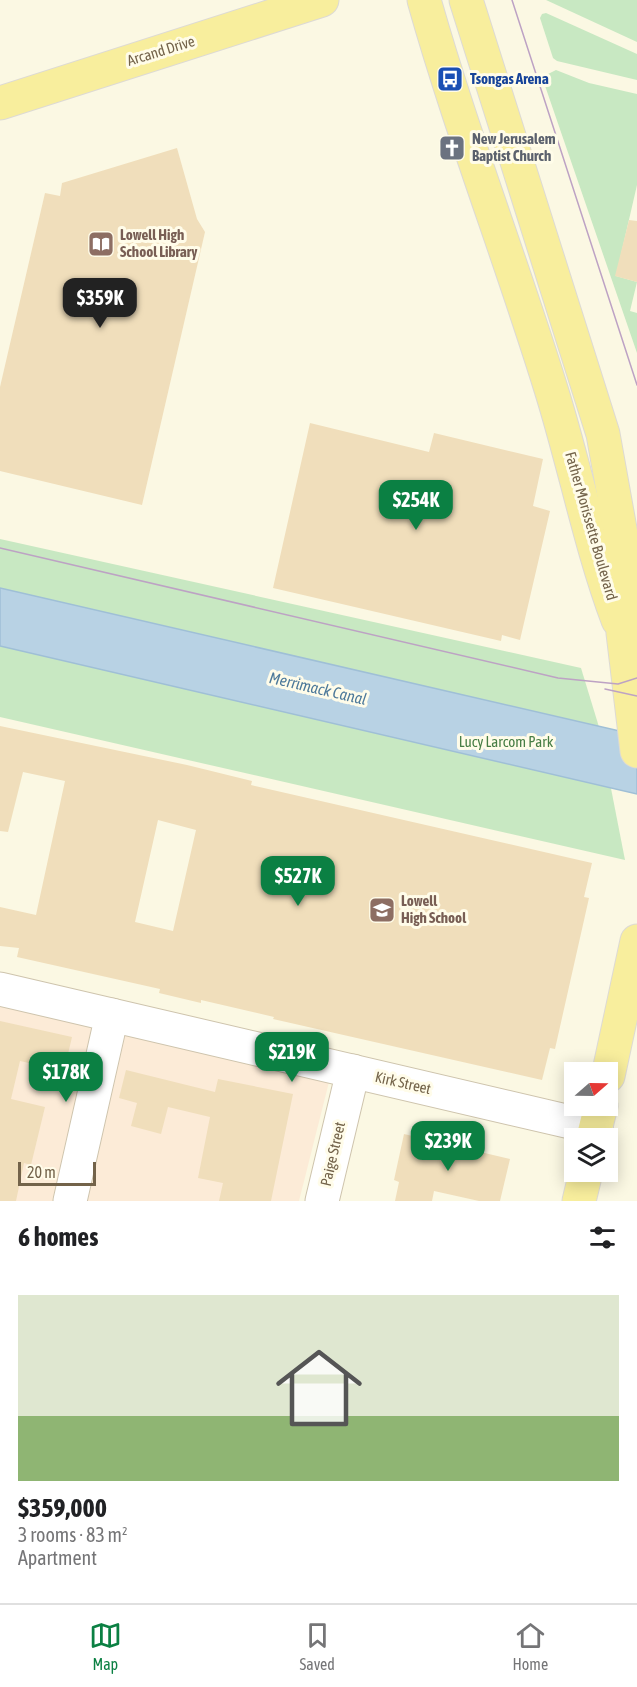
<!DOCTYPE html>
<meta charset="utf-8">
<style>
body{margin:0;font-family:"Asap Condensed",sans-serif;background:#f6f6f6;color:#202124;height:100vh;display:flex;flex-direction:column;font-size:22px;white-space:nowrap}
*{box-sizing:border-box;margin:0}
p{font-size:20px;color:#757577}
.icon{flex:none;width:33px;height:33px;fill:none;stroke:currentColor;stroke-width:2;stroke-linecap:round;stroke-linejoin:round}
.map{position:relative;height:1201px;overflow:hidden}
.panel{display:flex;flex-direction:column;background:#fff;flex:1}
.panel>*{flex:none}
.needle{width:39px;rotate:70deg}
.fabs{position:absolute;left:564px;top:1062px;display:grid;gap:12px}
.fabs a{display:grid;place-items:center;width:54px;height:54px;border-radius:0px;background:#fff;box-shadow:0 3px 15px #0003;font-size:30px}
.scale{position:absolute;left:18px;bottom:15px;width:78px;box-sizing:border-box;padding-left:6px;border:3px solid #73634a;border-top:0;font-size:16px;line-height:21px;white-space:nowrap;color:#73634a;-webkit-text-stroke:4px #fffce9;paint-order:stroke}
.price{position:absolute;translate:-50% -51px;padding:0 14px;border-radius:12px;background:#0b8043;color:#fff;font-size:20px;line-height:39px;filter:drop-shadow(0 2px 3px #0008)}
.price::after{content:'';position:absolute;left:50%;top:36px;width:18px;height:14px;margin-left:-9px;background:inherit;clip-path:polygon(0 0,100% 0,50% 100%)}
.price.active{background:#222;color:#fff}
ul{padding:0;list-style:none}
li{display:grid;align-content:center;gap:12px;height:318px;padding:0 18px}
li span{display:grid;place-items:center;height:186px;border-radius:0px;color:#555}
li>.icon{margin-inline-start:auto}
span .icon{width:108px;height:108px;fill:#fffc;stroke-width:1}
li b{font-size:26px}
h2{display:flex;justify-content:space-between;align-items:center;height:72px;padding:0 18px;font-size:26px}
.tabs{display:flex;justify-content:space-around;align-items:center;height:84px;border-top:2px solid #e0e0e0;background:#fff;font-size:16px;color:#757577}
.tabs a{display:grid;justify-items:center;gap:3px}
.tabs .active{color:#0b8043}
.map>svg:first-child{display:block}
</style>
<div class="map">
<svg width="637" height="1201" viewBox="0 0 637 1201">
<rect width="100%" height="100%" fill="#fbf8e3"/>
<polygon fill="#fcebd7" points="0,1005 329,1082 299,1201 0,1201"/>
<g fill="#c8e8c2">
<polygon points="546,0 637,0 637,42"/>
<polygon points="546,13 637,54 637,80 557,61 553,58 540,18 542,14"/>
<polygon points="556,70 589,83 637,94 637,185 616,276 637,282 630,311 637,313 637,353 542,77"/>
<polygon points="0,539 581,668 599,727 625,860 0,717"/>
</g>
<polygon fill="#b8d2e4" stroke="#9fbfd6" stroke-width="1.5" points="0,588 637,735 637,794 0,646"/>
<g fill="#f0debb" fill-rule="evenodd">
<polygon points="177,148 197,219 205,232 142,505 0,471 0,387 45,193 60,196 62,183"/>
<polygon points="629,220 637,221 637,282 615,276"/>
<polygon points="310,423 429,452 434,433 543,459 533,506 550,511 520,640 502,635 501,641 273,588"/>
<path d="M 0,726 L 187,765 L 252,781 L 251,785 L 592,863 L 584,897 L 589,898 L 555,1049 L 550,1048 L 542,1080 L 273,1019 L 274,1017 L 201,1000 L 201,1003 L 159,993 L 160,989 L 17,957 L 19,948 L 0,946 L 0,907 L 36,915 L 65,781 L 23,772 L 8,832 L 0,831 ZM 158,820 L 196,830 L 173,931 L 135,922 Z"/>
<polygon points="0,1021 72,1037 64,1071 20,1061 11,1099 45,1107 31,1165 24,1163 16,1201 0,1201"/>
<polygon points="126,1070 215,1092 218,1079 293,1094 271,1201 219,1201 223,1183 198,1178 210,1117 168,1107 161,1134 131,1126 137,1103 119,1098"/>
<polygon points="404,1134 510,1159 500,1201 479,1201 434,1191 432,1201 395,1201 399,1182 394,1180"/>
</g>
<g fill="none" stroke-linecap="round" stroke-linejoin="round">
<defs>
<g id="minor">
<polyline points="0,989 596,1128"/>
<polyline points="70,1201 112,1015"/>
<polyline points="322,1201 353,1071"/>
</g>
<g id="major">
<path d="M 424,0 C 461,131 511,259 551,389 C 575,466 590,545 618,620"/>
<polyline points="466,0 603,434 627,568 623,633 637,751"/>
<polyline points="0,103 322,0"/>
<polyline points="608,1076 637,941"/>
<polyline points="593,1138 601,1106"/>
<polyline points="579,1201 586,1172"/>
</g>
</defs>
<use href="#minor" stroke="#cec4ad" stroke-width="35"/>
<use href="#major" stroke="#dddad4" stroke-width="35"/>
<use href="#minor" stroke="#fff" stroke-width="33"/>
<use href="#major" stroke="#f8ee9d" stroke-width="33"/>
<g stroke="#bda2c4" stroke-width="1.5">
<polyline points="512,0 637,385"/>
<polyline points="0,548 558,678 618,684 637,678"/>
<polyline points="605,689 637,696"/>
</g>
</g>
<defs>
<symbol id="bus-square" viewBox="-11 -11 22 22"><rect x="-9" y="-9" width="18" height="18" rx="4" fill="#1a4fb4" stroke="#fffce9"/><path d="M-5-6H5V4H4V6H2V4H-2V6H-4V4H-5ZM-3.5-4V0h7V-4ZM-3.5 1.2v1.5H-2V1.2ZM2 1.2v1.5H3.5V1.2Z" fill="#fff"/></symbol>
<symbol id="church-square" viewBox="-11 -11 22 22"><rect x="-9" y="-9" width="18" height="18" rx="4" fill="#6b7280" stroke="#fffce9"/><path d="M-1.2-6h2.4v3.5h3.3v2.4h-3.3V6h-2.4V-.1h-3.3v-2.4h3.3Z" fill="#fff"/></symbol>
<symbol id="library-square" viewBox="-11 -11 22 22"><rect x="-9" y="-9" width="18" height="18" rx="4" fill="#8d6e63" stroke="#fffce9"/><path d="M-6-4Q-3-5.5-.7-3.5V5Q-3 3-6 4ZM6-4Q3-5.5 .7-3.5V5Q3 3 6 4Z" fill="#fff"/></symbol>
<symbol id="school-square" viewBox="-11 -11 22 22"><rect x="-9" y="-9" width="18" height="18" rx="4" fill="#8d6e63" stroke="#fffce9"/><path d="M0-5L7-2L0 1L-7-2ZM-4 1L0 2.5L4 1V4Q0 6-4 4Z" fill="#fff"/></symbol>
</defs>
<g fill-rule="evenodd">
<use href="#bus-square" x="435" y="64" width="30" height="30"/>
<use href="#church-square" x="437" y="133" width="30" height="30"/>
<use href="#library-square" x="86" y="229" width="30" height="30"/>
<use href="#school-square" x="367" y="895" width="30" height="30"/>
</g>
<g text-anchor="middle" stroke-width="6" stroke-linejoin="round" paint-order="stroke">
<g font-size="15" fill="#73634a" stroke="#fffce9">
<text transform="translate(161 51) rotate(-17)" y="5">Arcand Drive</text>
<text transform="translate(591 526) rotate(74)" y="5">Father Morissette Boulevard</text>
<text transform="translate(403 1083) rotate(13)" y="5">Kirk Street</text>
<text transform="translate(333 1154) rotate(-77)" y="5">Paige Street</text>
</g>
<g font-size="15" font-weight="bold" fill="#164399" stroke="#fffce9" text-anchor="start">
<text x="470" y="84">Tsongas Arena</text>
</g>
<g font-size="15" font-weight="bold" fill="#5b616d" stroke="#fffce9" text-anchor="start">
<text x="472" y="144">New Jerusalem<tspan x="472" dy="17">Baptist Church</tspan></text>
</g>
<g font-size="15" font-weight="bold" fill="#785e54" stroke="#fffce9" text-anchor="start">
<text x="120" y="240">Lowell High<tspan x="120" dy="17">School Library</tspan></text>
<text x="401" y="906">Lowell<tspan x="401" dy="17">High School</tspan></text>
</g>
<g font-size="15" fill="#477e45" stroke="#fffce9">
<text x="506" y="747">Lucy Larcom Park</text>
</g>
<g font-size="16" font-style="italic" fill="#4d799a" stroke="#fffce9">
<text transform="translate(318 688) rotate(13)" y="6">Merrimack Canal</text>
</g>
</g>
</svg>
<div class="fabs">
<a><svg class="needle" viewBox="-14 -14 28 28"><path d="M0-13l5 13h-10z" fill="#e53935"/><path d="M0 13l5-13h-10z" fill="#757577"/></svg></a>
<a><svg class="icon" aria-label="layers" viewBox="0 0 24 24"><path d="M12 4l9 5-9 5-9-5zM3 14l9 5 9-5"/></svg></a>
</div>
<div class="scale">20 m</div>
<b class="price active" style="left:100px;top:329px">$359K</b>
<b class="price" style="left:416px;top:531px">$254K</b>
<b class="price" style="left:298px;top:907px">$527K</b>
<b class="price" style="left:292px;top:1083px">$219K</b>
<b class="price" style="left:66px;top:1103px">$178K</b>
<b class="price" style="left:448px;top:1172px">$239K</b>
</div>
<section class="panel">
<h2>6 homes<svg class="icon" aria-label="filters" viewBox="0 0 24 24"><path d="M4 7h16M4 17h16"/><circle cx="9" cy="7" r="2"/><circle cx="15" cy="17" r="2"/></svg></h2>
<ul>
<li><span style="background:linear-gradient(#dfe7d0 65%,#8fb573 0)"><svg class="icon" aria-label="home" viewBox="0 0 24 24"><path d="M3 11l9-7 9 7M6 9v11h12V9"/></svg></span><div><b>$359,000</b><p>3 rooms · 83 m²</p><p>Apartment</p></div></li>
</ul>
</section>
<nav class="tabs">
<a class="active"><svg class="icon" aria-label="map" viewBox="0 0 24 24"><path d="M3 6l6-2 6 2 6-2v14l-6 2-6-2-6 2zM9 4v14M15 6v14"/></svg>Map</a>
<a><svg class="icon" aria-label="saved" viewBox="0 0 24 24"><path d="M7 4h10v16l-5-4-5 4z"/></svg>Saved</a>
<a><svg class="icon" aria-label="home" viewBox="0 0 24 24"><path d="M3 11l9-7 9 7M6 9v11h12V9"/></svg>Home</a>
</nav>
